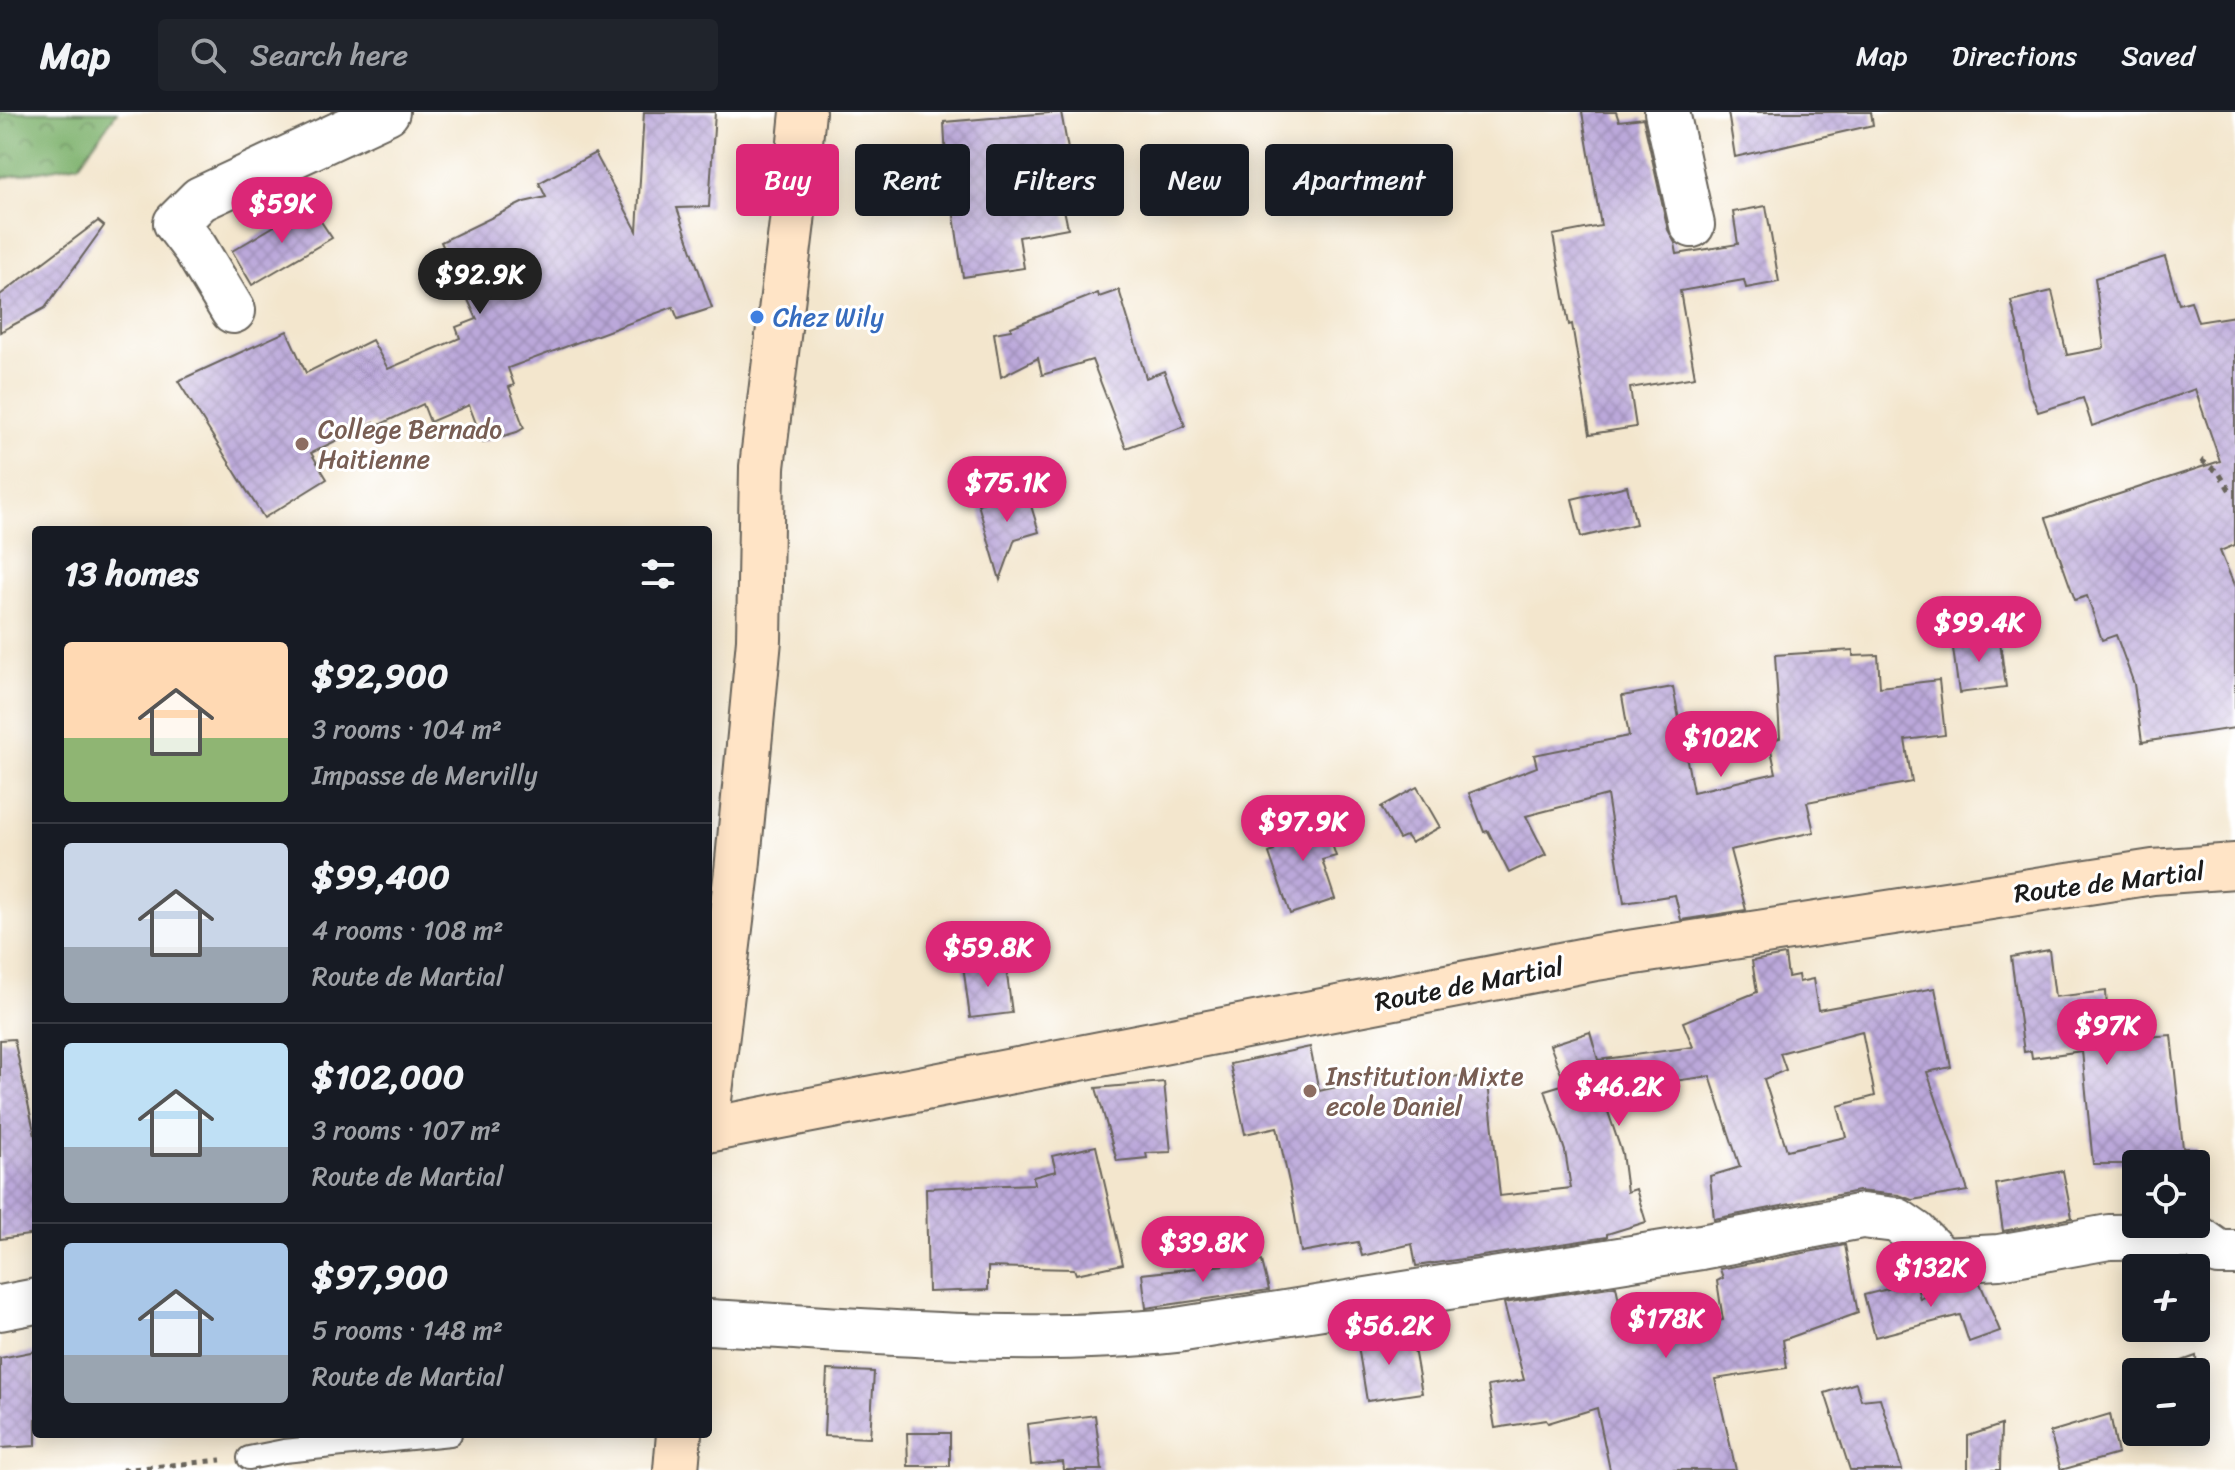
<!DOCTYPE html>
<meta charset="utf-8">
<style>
body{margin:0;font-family:Sriracha,sans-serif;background:#20242c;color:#f1f3f6;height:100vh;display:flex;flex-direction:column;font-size:30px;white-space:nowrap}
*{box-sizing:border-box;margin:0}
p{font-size:26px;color:#9ea1a6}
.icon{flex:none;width:44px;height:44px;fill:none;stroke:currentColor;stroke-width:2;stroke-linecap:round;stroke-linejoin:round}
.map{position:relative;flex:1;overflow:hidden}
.side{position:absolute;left:32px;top:414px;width:680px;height:912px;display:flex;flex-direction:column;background:#171b24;border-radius:8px;box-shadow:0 4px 20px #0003}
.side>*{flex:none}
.guide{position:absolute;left:736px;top:32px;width:760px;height:72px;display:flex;gap:16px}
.buttons{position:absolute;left:2122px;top:1038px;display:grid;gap:16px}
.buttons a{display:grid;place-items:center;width:88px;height:88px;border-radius:8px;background:#171b24;box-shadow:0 4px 20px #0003;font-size:40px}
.price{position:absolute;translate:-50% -68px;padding:0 18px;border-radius:28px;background:#db2777;color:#fff;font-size:26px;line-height:52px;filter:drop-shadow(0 2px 4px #0008)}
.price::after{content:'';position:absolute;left:50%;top:48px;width:24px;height:18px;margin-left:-12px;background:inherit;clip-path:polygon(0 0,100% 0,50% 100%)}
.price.current{background:#222;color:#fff}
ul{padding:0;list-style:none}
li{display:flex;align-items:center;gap:24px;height:200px;padding:0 32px}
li+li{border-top:2px solid #363941}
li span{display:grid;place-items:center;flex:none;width:224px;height:160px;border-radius:8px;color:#555}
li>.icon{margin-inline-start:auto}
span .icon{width:96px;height:96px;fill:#fffc;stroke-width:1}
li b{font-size:34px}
h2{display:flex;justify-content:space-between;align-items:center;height:96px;padding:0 32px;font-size:34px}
.tag{padding:0 28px;border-radius:8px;background:#171b24;box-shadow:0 4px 20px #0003;font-size:28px;line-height:72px}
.tag.current{background:#db2777;color:#fff}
header{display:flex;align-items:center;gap:48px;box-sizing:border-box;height:112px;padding:0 40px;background:#171b24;border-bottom:2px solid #363941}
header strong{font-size:38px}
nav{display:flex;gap:44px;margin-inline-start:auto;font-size:28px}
.search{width:560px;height:72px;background:#20242c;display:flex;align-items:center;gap:20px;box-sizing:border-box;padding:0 28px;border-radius:8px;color:#9ea1a6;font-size:30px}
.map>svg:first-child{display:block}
</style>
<header>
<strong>Map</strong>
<div class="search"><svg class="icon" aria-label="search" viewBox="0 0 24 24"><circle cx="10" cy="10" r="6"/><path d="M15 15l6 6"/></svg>Search here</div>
<nav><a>Map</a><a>Directions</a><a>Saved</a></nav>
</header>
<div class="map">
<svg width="2235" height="1358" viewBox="0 0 2235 1358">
<defs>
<pattern id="forest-crowns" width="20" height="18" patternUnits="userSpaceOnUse" patternTransform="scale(2)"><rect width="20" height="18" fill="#7fb26e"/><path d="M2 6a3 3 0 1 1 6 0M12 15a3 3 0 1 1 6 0" fill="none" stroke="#67905a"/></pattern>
<pattern id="building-cross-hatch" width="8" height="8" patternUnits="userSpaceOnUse" patternTransform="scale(2)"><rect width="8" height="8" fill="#bba8da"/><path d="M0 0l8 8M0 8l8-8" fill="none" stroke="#a090ba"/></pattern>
</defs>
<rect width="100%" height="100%" fill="#fff"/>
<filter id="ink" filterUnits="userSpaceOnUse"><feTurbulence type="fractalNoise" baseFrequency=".0125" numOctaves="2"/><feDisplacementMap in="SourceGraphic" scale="16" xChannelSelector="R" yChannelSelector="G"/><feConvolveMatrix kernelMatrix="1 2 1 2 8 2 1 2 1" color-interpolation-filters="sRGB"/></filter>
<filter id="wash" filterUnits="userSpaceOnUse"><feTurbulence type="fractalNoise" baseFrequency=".006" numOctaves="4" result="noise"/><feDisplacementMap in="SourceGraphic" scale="32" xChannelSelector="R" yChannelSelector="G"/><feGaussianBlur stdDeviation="1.8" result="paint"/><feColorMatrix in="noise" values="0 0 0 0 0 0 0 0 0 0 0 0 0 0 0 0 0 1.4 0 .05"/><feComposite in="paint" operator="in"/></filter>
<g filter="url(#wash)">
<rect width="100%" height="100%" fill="#f3e6cd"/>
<polygon fill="url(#forest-crowns)" stroke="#4e6745" stroke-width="2" points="0,0 117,0 79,52 0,66"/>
<g id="blocks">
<g fill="url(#building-cross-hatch)" fill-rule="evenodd">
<polygon points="644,0 715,0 709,95 677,96 712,196 678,207 673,195 508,256 514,273 509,275 524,316 517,320 483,330 469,293 430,310 423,292 375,315 374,310 311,341 327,367 264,406 178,269 287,219 306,261 372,228 388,257 460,226 456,215 477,207 441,130 524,90 546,85 539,71 595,41 637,119"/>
<polygon points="1061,0 1077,85 1062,88 1068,116 1019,125 1024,156 963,165 946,49 944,10"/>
<polygon points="1582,0 1616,0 1619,9 1643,6 1668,118 1675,131 1677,142 1738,132 1733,100 1766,94 1779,170 1746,176 1744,168 1680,179 1695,265 1630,276 1636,315 1590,322 1572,212 1569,213 1553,123 1601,114"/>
<polygon points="1728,0 1871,0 1873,13 1735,45"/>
<polygon points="310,93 332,126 252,173 232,139"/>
<polygon points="98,109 104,114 45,196 0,220 0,183"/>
<polygon points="2165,145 2179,192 2191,189 2198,210 2235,204 2235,433 2220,439 2235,475 2235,616 2142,630 2134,572 2116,523 2102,528 2087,484 2075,488 2046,406 2220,349 2195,277 2092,314 2083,286 2038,300 2028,274 2021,228 2011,189 2052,179 2067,243 2104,236 2095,166"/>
<polygon points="1119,178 1146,266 1164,259 1185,314 1126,336 1092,248 1042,263 1038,246 1001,265 994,221 1011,218 1011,215 1098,181 1099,185"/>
<polygon points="1627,374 1636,412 1581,425 1572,387"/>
<polygon points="1026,377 1039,420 1015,427 1000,468 978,392"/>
<polygon points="1999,522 2006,575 1959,581 1952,529"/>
<polygon points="1853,538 1853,544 1878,543 1880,575 1939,568 1945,623 1905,628 1912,670 1807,690 1814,720 1730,738 1746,798 1681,808 1675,783 1624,791 1607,683 1526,704 1546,743 1509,761 1488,719 1484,720 1469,681 1537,655 1534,643 1629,624 1622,584 1673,575 1693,680 1776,661 1769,629 1780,626 1775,543"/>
<polygon points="1417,675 1440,715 1411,731 1406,724 1399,727 1381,695"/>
<polygon points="1322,703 1336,744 1322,748 1335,787 1290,802 1269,741 1274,739 1268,722"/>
<polygon points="2049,838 2055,885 2106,879 2107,897 2143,893 2146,925 2171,923 2183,1036 2196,1036 2198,1091 2196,1052 2136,1052 2134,1100 2134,1052 2093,1052 2082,939 2032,946 2031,939 2024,940 2011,845"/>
<path d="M 1785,843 L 1788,865 L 1798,863 L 1799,870 L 1813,867 L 1818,898 L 1935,876 L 1951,955 L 1927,960 L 1968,1079 L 1912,1088 L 1899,1083 L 1858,1079 L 1714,1107 L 1710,1064 L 1740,1055 L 1710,964 L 1601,979 L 1622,1041 L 1627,1080 L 1636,1077 L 1646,1110 L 1607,1122 L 1607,1125 L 1416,1154 L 1412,1132 L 1362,1144 L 1358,1130 L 1301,1140 L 1290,1075 L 1277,1015 L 1245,1022 L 1230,952 L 1310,935 L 1319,979 L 1376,966 L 1378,973 L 1487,961 L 1500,1084 L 1571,1076 L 1565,1039 L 1545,978 L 1565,972 L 1550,933 L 1590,920 L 1598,948 L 1693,935 L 1683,910 L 1757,880 L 1752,849 ZM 1862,919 L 1875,984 L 1838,994 L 1846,1025 L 1787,1038 L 1764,967 L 1786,958 L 1780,941 Z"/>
<polygon points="1005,848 1012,901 970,906 963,853"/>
<polygon points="14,927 36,1028 36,1122 0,1127 0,928"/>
<polygon points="1164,970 1171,1040 1146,1041 1147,1046 1117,1049 1096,976"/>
<polygon points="1096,1034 1123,1152 1076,1162 1074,1157 988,1155 988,1178 928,1180 926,1076 1034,1072 1033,1065 1056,1059 1052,1044"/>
<polygon points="2063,1059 2072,1106 2003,1119 1996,1072"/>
<polygon points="1845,1133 1858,1201 1783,1228 1787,1256 1715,1267 1736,1358 1610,1358 1597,1296 1548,1311 1546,1308 1495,1316 1488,1274 1524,1268 1504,1191 1616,1174 1627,1228 1723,1208 1717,1169 1723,1166 1720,1157"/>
<polygon points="1262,1149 1269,1178 1146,1196 1142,1162"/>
<polygon points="1916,1170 1920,1187 1949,1173 1980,1171 2000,1219 1969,1230 1960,1203 1875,1225 1864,1183"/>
<polygon points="1411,1220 1422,1281 1367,1289 1357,1228"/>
<polygon points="36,1239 36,1334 0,1336 0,1246"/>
<polygon points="2196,1244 2201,1304 2196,1305 2196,1260 2151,1260"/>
<polygon points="827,1258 874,1260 870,1326 824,1324"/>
<polygon points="1856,1271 1861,1288 1880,1286 1902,1358 1850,1358 1825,1281"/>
<polygon points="2110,1302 2118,1342 2061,1358 2050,1320"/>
<polygon points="1095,1303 1102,1358 1064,1358 1063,1350 1031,1353 1027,1312"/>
<polygon points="2001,1313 2000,1358 1968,1358 1968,1324"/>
<polygon points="907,1321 950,1321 950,1354 908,1354"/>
</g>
</g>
</g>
<g filter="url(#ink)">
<use href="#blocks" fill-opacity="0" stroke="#67635a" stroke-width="2"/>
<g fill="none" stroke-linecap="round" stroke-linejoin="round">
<defs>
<polyline id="lane" points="249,1346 284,1339 450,1322"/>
<g id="street">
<polyline points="1667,0 1692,113"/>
<polyline points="233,199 195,136 176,111 200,87 387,0"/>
<polyline points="0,1196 36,1189"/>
<path d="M 708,1210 C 861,1218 1024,1235 1177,1218 L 1701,1135 L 1862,1104 L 1896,1108 L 1915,1121 L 1942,1148 L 1999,1145 L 2109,1125 L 2195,1124 L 2219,1141 L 2235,1141"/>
</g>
<g id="secondary">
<polyline points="708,996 737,759 759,528 762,355 792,110 803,0"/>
<polyline points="708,1018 1596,846 2153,760 2235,754"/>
<polyline points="676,1358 679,1322"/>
</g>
</defs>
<use href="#lane" stroke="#67635a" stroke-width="26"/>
<use href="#street" stroke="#67635a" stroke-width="48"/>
<use href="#secondary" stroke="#67635a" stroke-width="48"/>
<g stroke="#67635a" stroke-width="5" stroke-dasharray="6 6" stroke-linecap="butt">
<polyline points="2201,348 2219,361 2230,379 2235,377"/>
<polyline points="122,1358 221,1348"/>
</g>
<use href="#lane" stroke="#fff" stroke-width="22"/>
<use href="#street" stroke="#fff" stroke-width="44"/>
<use href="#secondary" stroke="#ffe4c6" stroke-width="44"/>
</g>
</g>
<circle fill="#3f7fe0" stroke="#fff" stroke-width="3" cx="757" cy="205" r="8"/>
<g fill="#8d6e63" stroke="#fff" stroke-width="3">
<circle cx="302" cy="332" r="8"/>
<circle cx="1310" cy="979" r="8"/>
</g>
<g text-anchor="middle" stroke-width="6" stroke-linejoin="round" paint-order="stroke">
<g font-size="26" fill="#366cbe" stroke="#fff" text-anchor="start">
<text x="773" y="214">Chez Wily</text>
</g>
<g font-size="26" fill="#785e54" stroke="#fff" text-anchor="start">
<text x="318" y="326">College Bernado<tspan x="318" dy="30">Haitienne</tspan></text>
<text x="1326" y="973">Institution Mixte<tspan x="1326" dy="30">ecole Daniel</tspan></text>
</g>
<g font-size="26" fill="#1c1c1c" stroke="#fff">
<text transform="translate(2109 770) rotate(-7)" y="9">Route de Martial</text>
<text transform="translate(1469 872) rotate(-11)" y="9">Route de Martial</text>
</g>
</g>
</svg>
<div class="buttons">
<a><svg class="icon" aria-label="locate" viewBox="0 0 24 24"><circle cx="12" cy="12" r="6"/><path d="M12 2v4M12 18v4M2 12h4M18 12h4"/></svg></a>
<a>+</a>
<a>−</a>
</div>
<b class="price" style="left:282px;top:133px">$59K</b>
<b class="price current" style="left:480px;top:204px">$92.9K</b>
<b class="price" style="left:1007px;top:412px">$75.1K</b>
<b class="price" style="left:1979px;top:552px">$99.4K</b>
<b class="price" style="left:1721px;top:667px">$102K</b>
<b class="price" style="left:1303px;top:751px">$97.9K</b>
<b class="price" style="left:988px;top:877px">$59.8K</b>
<b class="price" style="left:2107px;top:955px">$97K</b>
<b class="price" style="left:1619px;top:1016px">$46.2K</b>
<b class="price" style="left:1203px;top:1172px">$39.8K</b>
<b class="price" style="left:1931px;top:1197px">$132K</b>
<b class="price" style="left:1666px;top:1248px">$178K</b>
<b class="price" style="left:1389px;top:1255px">$56.2K</b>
<div class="guide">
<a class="tag current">Buy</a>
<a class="tag">Rent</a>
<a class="tag">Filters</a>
<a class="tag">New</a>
<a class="tag">Apartment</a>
</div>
<section class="side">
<h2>13 homes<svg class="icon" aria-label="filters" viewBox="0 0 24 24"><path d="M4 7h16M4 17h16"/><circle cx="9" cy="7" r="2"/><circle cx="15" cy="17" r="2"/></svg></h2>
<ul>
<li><span style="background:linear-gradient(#ffd9b3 60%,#8fb573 0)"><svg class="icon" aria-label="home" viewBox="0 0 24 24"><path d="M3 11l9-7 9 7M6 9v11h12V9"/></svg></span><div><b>$92,900</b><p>3 rooms · 104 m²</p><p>Impasse de Mervilly</p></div></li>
<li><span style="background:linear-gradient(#c9d6e8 65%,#9aa5b1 0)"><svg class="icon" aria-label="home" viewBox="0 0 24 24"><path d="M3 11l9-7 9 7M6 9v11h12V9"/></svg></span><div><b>$99,400</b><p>4 rooms · 108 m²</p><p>Route de Martial</p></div></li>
<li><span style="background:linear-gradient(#bfe0f5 65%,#9aa5b1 0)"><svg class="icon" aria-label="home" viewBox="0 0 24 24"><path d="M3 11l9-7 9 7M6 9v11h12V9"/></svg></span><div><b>$102,000</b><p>3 rooms · 107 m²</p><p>Route de Martial</p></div></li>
<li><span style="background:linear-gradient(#a9c7e8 70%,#9aa5b1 0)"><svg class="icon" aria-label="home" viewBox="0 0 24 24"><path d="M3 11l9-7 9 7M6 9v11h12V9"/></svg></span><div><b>$97,900</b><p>5 rooms · 148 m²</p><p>Route de Martial</p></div></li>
</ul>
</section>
</div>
